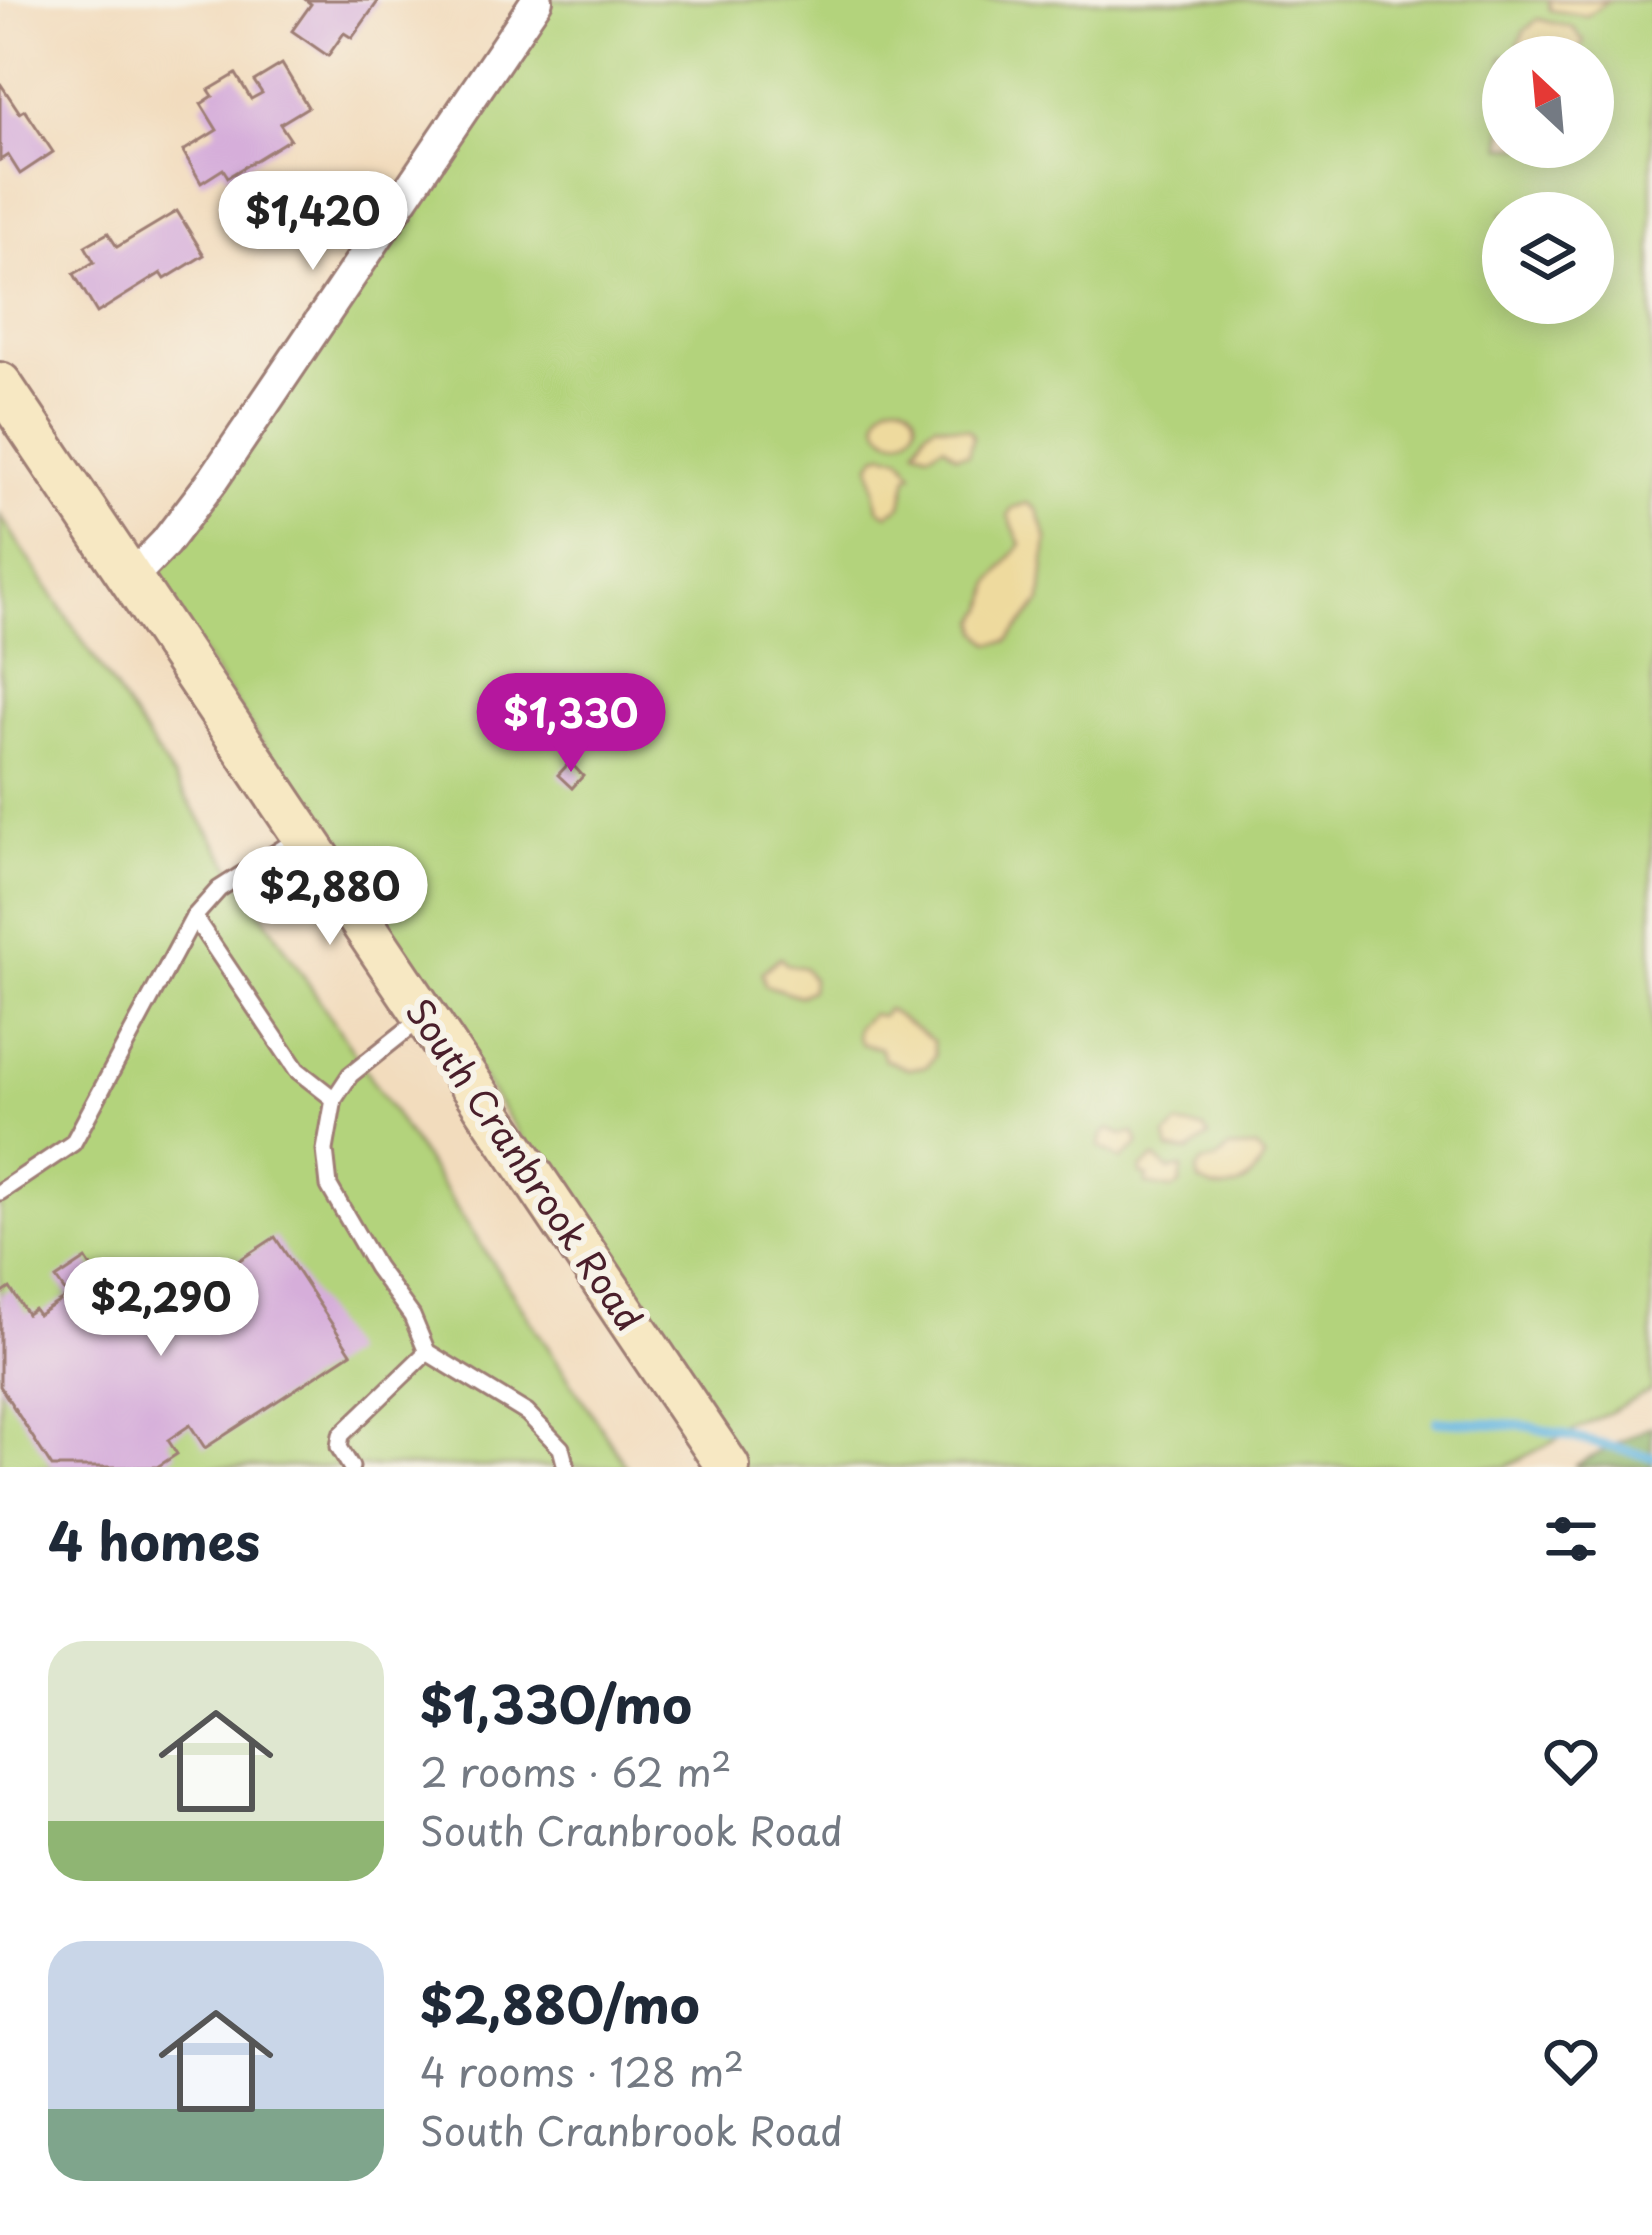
<!DOCTYPE html>
<meta charset="utf-8">
<style>
body{margin:0;font-family:"Playpen Sans",sans-serif;background:#f6f6f7;color:#1f2937;height:100vh;display:flex;flex-direction:column;font-size:45px;white-space:nowrap}
*{box-sizing:border-box;margin:0}
p{font-size:39px;color:#747a83}
.icon{flex:none;width:66px;height:66px;fill:none;stroke:currentColor;stroke-width:2;stroke-linecap:round;stroke-linejoin:round}
.map{position:relative;height:1467px;overflow:hidden}
.side{display:flex;flex-direction:column;background:#fff;flex:1}
.side>*{flex:none}
.needle{width:78px;rotate:334deg}
.controls{position:absolute;left:1482px;top:36px;display:grid;gap:24px}
.controls a{display:grid;place-items:center;width:132px;height:132px;border-radius:50%;background:#fff;box-shadow:0 6px 30px #0003;font-size:60px}
.price{position:absolute;translate:-50% -102px;padding:0 27px;border-radius:42px;background:#fff;color:#222;font-size:39px;line-height:78px;filter:drop-shadow(0 3px 6px #0008)}
.price::after{content:'';position:absolute;left:50%;top:72px;width:36px;height:27px;margin-left:-18px;background:inherit;clip-path:polygon(0 0,100% 0,50% 100%)}
.price.active{background:#b5179e;color:#fff}
ul{padding:0;list-style:none}
li{display:flex;align-items:center;gap:36px;height:300px;padding:0 48px}
li span{display:grid;place-items:center;flex:none;width:336px;height:240px;border-radius:36px;color:#555}
li>.icon{margin-inline-start:auto}
span .icon{width:144px;height:144px;fill:#fffc;stroke-width:1}
li b{font-size:51px}
h2{display:flex;justify-content:space-between;align-items:center;height:144px;padding:0 48px;font-size:51px}
.map>svg:first-child{display:block}
</style>
<div class="map">
<svg width="1652" height="1467" viewBox="0 0 1652 1467">
<rect width="100%" height="100%" fill="#f7f3e8"/>
<filter id="ink" filterUnits="userSpaceOnUse"><feTurbulence type="fractalNoise" baseFrequency=".00833" numOctaves="2"/><feDisplacementMap in="SourceGraphic" scale="24" xChannelSelector="R" yChannelSelector="G"/><feConvolveMatrix kernelMatrix="1 2 1 2 8 2 1 2 1" color-interpolation-filters="sRGB"/></filter>
<filter id="wash" filterUnits="userSpaceOnUse"><feTurbulence type="fractalNoise" baseFrequency=".004" numOctaves="4" result="noise"/><feDisplacementMap in="SourceGraphic" scale="48" xChannelSelector="R" yChannelSelector="G"/><feGaussianBlur stdDeviation="2.7" result="paint"/><feColorMatrix in="noise" values="0 0 0 0 0 0 0 0 0 0 0 0 0 0 0 0 0 1.4 0 .05"/><feComposite in="paint" operator="in"/></filter>
<g filter="url(#wash)">
<rect width="100%" height="100%" fill="#f2dcbd"/>
<g fill="#b3d37b" stroke="#7e7953" stroke-width="3" fill-rule="evenodd">
<path d="M 532,0 L 1652,0 L 1652,1390 L 1505,1467 L 738,1467 L 146,568 ZM 1503,57 L 1593,57 L 1593,147 L 1503,147 ZM 1503,213 L 1593,213 L 1593,303 L 1503,303 Z"/>
<polygon points="0,515 627,1467 0,1467"/>
</g>
<polygon fill="#8eb56b" stroke="#6c6a4b" stroke-width="3" points="1652,1426 1652,1467 1574,1466"/>
<g fill="#eeda9e" stroke="#9c7c64" stroke-width="3">
<polygon points="1549,0 1608,0 1587,16 1550,10"/>
<path d="M 1538,19 L 1573,28 L 1584,41 L 1576,57 C 1553,57 1535,59 1518,45 L 1524,31 Z"/>
<circle cx="897" cy="420" r="19"/>
<polygon points="936,423 969,429 973,436 968,454 956,455 944,445 929,452 916,448 926,430"/>
<polygon points="885,453 902,457 913,473 908,476 902,505 888,514 878,508 871,464 877,455"/>
<polygon points="1027,503 1037,510 1047,538 1041,602 1008,641 991,644 979,631 978,621 986,609 992,582 1021,544 1008,516 1012,508"/>
<polygon points="780,957 786,964 804,968 812,979 811,989 799,996 765,985 762,972"/>
<polygon points="887,1009 933,1041 935,1056 927,1066 908,1069 884,1059 880,1048 861,1044 856,1036 857,1027 871,1014 882,1016"/>
<polygon points="1178,1125 1204,1129 1209,1137 1189,1152 1169,1150 1166,1136"/>
<polygon points="1109,1129 1123,1135 1134,1133 1139,1144 1121,1160 1100,1147 1102,1135"/>
<path d="M 1256,1148 L 1264,1158 C 1251,1185 1227,1199 1199,1181 L 1197,1171 L 1202,1163 L 1216,1160 L 1229,1149 Z"/>
<polygon points="1154,1158 1169,1170 1182,1168 1180,1185 1173,1189 1146,1184 1148,1177 1141,1174 1141,1169"/>
</g>
<g fill="none" stroke-linecap="round" stroke-linejoin="round">
<polyline stroke="#64b5df" stroke-width="10" points="1437,1421 1527,1426 1652,1457"/>
</g>
<g id="blocks">
<g fill="#d6aeda">
<polygon points="306,0 379,0 352,38 344,33 328,56 292,31 311,4"/>
<polygon points="282,64 308,107 280,124 290,139 228,177 223,169 201,183 183,151 217,130 201,104 213,96 209,90 236,74 251,99 262,93 254,81"/>
<polygon points="0,83 20,113 25,110 53,152 20,174 8,155 0,160"/>
<polygon points="177,211 204,255 165,279 161,273 97,313 74,274 94,262 85,246 108,233 117,247"/>
<polygon points="570,762 583,776 572,788 558,775"/>
<polygon points="275,1237 351,1353 205,1448 190,1425 168,1440 177,1454 157,1467 52,1467 0,1386 0,1295 10,1288 27,1314 34,1309 38,1315 68,1296 56,1279 86,1259 117,1308 129,1300 124,1292 141,1282 153,1300 222,1256 229,1267"/>
</g>
</g>
</g>
<g filter="url(#ink)">
<use href="#blocks" fill-opacity="0" stroke="#9e7e74" stroke-width="3"/>
<g fill="none" stroke-linecap="round" stroke-linejoin="round">
<defs>
<g id="lane">
<polyline points="299,838 219,889 194,917 297,1070 334,1099 350,1075 423,1017"/>
<polyline points="334,1099 325,1150 329,1186 376,1267 412,1316 427,1352 527,1413 561,1448 566,1467"/>
<polyline points="0,1192 73,1143 194,917"/>
<polyline points="351,1467 339,1447 341,1435 427,1352"/>
</g>
<polyline id="street" points="129,580 165,543 213,480 537,0"/>
<polyline id="secondary" points="0,384 728,1467"/>
</defs>
<use href="#lane" stroke="#9e7e74" stroke-width="21"/>
<use href="#street" stroke="#9e7e74" stroke-width="36"/>
<use href="#secondary" stroke="#9e7e74" stroke-width="48"/>
<use href="#lane" stroke="#fff" stroke-width="15"/>
<use href="#street" stroke="#fff" stroke-width="30"/>
<use href="#secondary" stroke="#f7e8c3" stroke-width="42"/>
</g>
</g>
<g text-anchor="middle" stroke-width="12" stroke-linejoin="round" paint-order="stroke">
<g font-size="36" fill="#4a1f2b" stroke="#f7f3e8">
<text transform="translate(524 1165) rotate(56)" y="13">South Cranbrook Road</text>
</g>
</g>
</svg>
<div class="controls">
<a><svg class="needle" viewBox="-14 -14 28 28"><path d="M0-13l5 13h-10z" fill="#e53935"/><path d="M0 13l5-13h-10z" fill="#747a83"/></svg></a>
<a><svg class="icon" aria-label="layers" viewBox="0 0 24 24"><path d="M12 4l9 5-9 5-9-5zM3 14l9 5 9-5"/></svg></a>
</div>
<b class="price" style="left:313px;top:273px">$1,420</b>
<b class="price active" style="left:571px;top:775px">$1,330</b>
<b class="price" style="left:330px;top:948px">$2,880</b>
<b class="price" style="left:161px;top:1359px">$2,290</b>
</div>
<section class="side">
<h2>4 homes<svg class="icon" aria-label="filters" viewBox="0 0 24 24"><path d="M4 7h16M4 17h16"/><circle cx="9" cy="7" r="2"/><circle cx="15" cy="17" r="2"/></svg></h2>
<ul>
<li><span style="background:linear-gradient(#dfe7d0 75%,#8fb573 0)"><svg class="icon" aria-label="home" viewBox="0 0 24 24"><path d="M3 11l9-7 9 7M6 9v11h12V9"/></svg></span><div><b>$1,330/mo</b><p>2 rooms · 62 m²</p><p>South Cranbrook Road</p></div><svg class="icon" aria-label="heart" viewBox="0 0 24 24"><path d="M12 20l-8-8c-3-5 5-10 8-4 3-6 11-1 8 4z"/></svg></li>
<li><span style="background:linear-gradient(#c9d6e8 70%,#7fa58c 0)"><svg class="icon" aria-label="home" viewBox="0 0 24 24"><path d="M3 11l9-7 9 7M6 9v11h12V9"/></svg></span><div><b>$2,880/mo</b><p>4 rooms · 128 m²</p><p>South Cranbrook Road</p></div><svg class="icon" aria-label="heart" viewBox="0 0 24 24"><path d="M12 20l-8-8c-3-5 5-10 8-4 3-6 11-1 8 4z"/></svg></li>
</ul>
</section>
